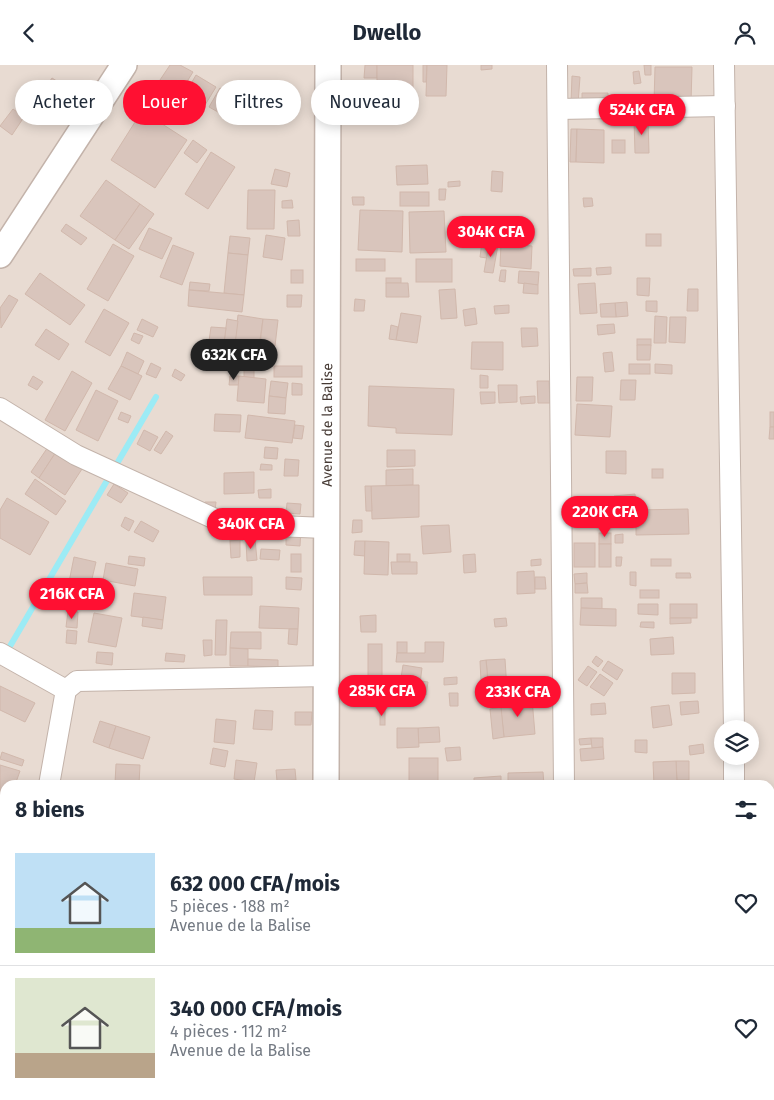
<!DOCTYPE html>
<html lang="fr">
<meta charset="utf-8">
<style>
body{margin:0;font-family:"Fira Sans",sans-serif;background:#f6f6f7;color:#1f2937;height:100vh;display:flex;flex-direction:column;font-size:19px;white-space:nowrap}
*{box-sizing:border-box;margin:0}
p{font-size:16px;color:#747a83}
.icon{flex:none;width:28px;height:28px;fill:none;stroke:currentColor;stroke-width:2;stroke-linecap:round;stroke-linejoin:round}
.map{position:relative;flex:1;overflow:hidden}
.drawer{position:absolute;left:0px;top:715px;width:775px;height:320px;display:flex;flex-direction:column;background:#fff;border-radius:15px 15px 0 0;box-shadow:0 2px 12px #0003}
.drawer>*{flex:none}
.banner{position:absolute;left:15px;top:15px;width:500px;height:45px;display:flex;gap:10px}
.fabs{position:absolute;left:714px;top:655px;display:grid;gap:10px}
.fabs a{display:grid;place-items:center;width:45px;height:45px;border-radius:50%;background:#fff;box-shadow:0 2px 12px #0003;font-size:25px}
.price{position:absolute;translate:-50% -42px;padding:0 11px;border-radius:18px;background:#ff1032;color:#fff;font-size:16px;line-height:32px;filter:drop-shadow(0 1px 2px #0008)}
.price::after{content:'';position:absolute;left:50%;top:30px;width:15px;height:11px;margin-left:-8px;background:inherit;clip-path:polygon(0 0,100% 0,50% 100%)}
.price.on{background:#222;color:#fff}
ul{padding:0;list-style:none}
li{display:flex;align-items:center;gap:15px;height:125px;padding:0 15px}
li+li{border-top:1px solid #e0e1e3}
li span{display:grid;place-items:center;flex:none;width:140px;height:100px;border-radius:0px;color:#555}
li>.icon{margin-inline-start:auto}
span .icon{width:60px;height:60px;fill:#fffc;stroke-width:1}
li b{font-size:21px}
h2{display:flex;justify-content:space-between;align-items:center;height:60px;padding:0 15px;font-size:21px}
.chip{padding:0 18px;border-radius:22px;background:#fff;box-shadow:0 2px 12px #0003;font-size:18px;line-height:45px}
.chip.on{background:#ff1032;color:#fff}
header{display:flex;justify-content:space-between;align-items:center;height:65px;padding:0 15px;background:#fff;font-size:22px;font-weight:700}
.map>svg:first-child{display:block}
</style>
<header><svg class="icon" aria-label="back" viewBox="0 0 24 24"><path d="M15 5l-7 7 7 7"/></svg>Dwello<svg class="icon" aria-label="person" viewBox="0 0 24 24"><circle cx="12" cy="8" r="4"/><path d="M4 21q1-7 8-7t8 7"/></svg></header>
<div class="map">
<svg width="774" height="1035" viewBox="0 0 774 1035">
<rect width="100%" height="100%" fill="#f4ebe5"/>
<path fill="#e8dbd2" fill-rule="evenodd" d="M 0,0 L 774,0 L 774,1035 L 0,1035 ZM 722,664 L 750,664 L 750,691 L 722,691 ZM 5,720 L 770,720 L 770,1030 L 5,1030 Z"/>
<g fill="none" stroke-linecap="round" stroke-linejoin="round">
<polyline stroke="#9cebf5" stroke-width="6" points="6,588 156,332"/>
</g>
<g fill="#d9c5bc" stroke="#d1b8ac">
<polygon points="170,0 180,0 193,7 178,31 158,18"/>
<polygon points="365,0 377,0 377,13 364,13"/>
<rect x="377" y="0" width="36" height="25"/>
<polygon points="423,0 427,0 426,17 423,17"/>
<polygon points="427,0 447,0 446,31 426,31"/>
<polygon points="481,0 492,0 492,4 481,5"/>
<polygon points="644,0 651,0 651,10 645,10"/>
<polygon points="655,2 692,2 691,38 654,38"/>
<polygon points="639,6 641,18 634,19 633,7"/>
<polygon points="196,10 216,22 205,40 185,29"/>
<polygon points="572,11 580,12 578,39 571,38"/>
<polygon points="52,13 63,20 42,51 31,44"/>
<polygon points="154,16 183,33 169,56 140,39"/>
<polygon points="220,23 248,38 236,57 209,42"/>
<polygon points="582,28 608,28 608,40 582,39"/>
<polygon points="13,44 24,52 12,70 0,61"/>
<polygon points="142,46 187,75 155,123 111,95"/>
<polygon points="648,54 649,88 635,88 634,55"/>
<polygon points="571,64 577,64 576,97 570,97"/>
<polygon points="577,64 604,65 604,98 576,97"/>
<polygon points="193,75 207,85 197,98 184,88"/>
<rect x="612" y="75" width="13" height="13"/>
<polygon points="211,87 235,102 208,144 185,129"/>
<polygon points="427,100 428,119 397,120 396,101"/>
<polygon points="275,104 290,108 287,122 271,119"/>
<polygon points="492,106 503,107 502,127 491,126"/>
<polygon points="106,115 140,139 115,175 80,151"/>
<polygon points="460,116 460,121 448,122 448,117"/>
<polygon points="439,124 446,124 445,135 439,135"/>
<polygon points="248,125 275,125 274,164 247,164"/>
<rect x="400" y="127" width="29" height="14"/>
<polygon points="352,132 364,132 364,140 353,140"/>
<polygon points="583,133 592,133 593,141 584,142"/>
<polygon points="292,135 293,143 282,143 282,136"/>
<polygon points="140,139 154,149 129,184 115,175"/>
<polygon points="360,145 403,146 402,187 358,185"/>
<polygon points="444,146 446,187 410,188 409,147"/>
<polygon points="299,155 300,171 288,171 287,156"/>
<polygon points="66,159 87,173 81,180 61,166"/>
<polygon points="149,163 172,173 162,194 139,184"/>
<rect x="646" y="169" width="15" height="12"/>
<polygon points="266,170 285,173 282,195 263,192"/>
<polygon points="230,171 250,173 248,190 228,188"/>
<polygon points="482,177 489,179 487,193 480,192"/>
<polygon points="113,179 134,191 108,236 87,224"/>
<polygon points="489,179 498,180 493,208 484,207"/>
<polygon points="501,179 532,181 531,204 500,201"/>
<polygon points="173,180 194,188 182,220 160,212"/>
<polygon points="228,188 248,190 244,230 224,228"/>
<rect x="356" y="194" width="29" height="12"/>
<rect x="416" y="194" width="36" height="23"/>
<polygon points="611,202 611,209 597,210 596,203"/>
<polygon points="591,203 591,211 574,211 573,204"/>
<rect x="291" y="205" width="12" height="13"/>
<polygon points="501,205 506,205 505,217 499,216"/>
<polygon points="519,206 539,207 538,220 518,218"/>
<polygon points="40,208 85,240 70,260 25,229"/>
<rect x="386" y="213" width="15" height="5"/>
<polygon points="637,213 650,213 649,231 637,230"/>
<polygon points="190,217 210,219 209,226 189,225"/>
<polygon points="386,218 408,218 409,232 386,232"/>
<polygon points="524,218 538,220 538,229 523,228"/>
<polygon points="595,218 597,248 580,249 578,219"/>
<polygon points="455,224 457,253 441,254 439,225"/>
<polygon points="688,224 698,224 698,246 687,246"/>
<polygon points="189,225 244,230 242,247 188,241"/>
<polygon points="9,230 18,235 1,263 0,243"/>
<polygon points="287,230 302,230 301,242 287,242"/>
<polygon points="355,234 365,235 364,246 354,246"/>
<polygon points="646,236 657,236 657,247 646,246"/>
<polygon points="627,237 628,251 616,252 615,238"/>
<polygon points="615,238 616,252 601,252 600,239"/>
<polygon points="509,240 509,248 495,249 494,241"/>
<polygon points="475,243 477,259 465,261 463,245"/>
<polygon points="104,244 129,258 110,291 85,277"/>
<polygon points="401,248 421,251 417,278 396,275"/>
<polygon points="238,250 263,254 257,296 233,293"/>
<polygon points="655,251 667,252 666,278 654,278"/>
<polygon points="670,252 686,252 685,278 669,277"/>
<polygon points="142,254 158,262 153,272 137,265"/>
<polygon points="227,254 238,256 234,287 223,285"/>
<polygon points="263,254 278,255 275,281 260,279"/>
<polygon points="614,259 615,268 598,270 597,260"/>
<polygon points="391,260 398,262 396,275 389,274"/>
<polygon points="211,262 226,263 223,285 208,283"/>
<polygon points="521,263 537,263 538,281 522,282"/>
<polygon points="46,264 69,279 59,295 35,280"/>
<polygon points="134,268 143,271 139,279 131,275"/>
<rect x="637" y="274" width="14" height="6"/>
<polygon points="472,277 503,277 503,305 471,304"/>
<polygon points="637,280 651,280 650,295 637,295"/>
<polygon points="127,287 144,296 138,309 121,301"/>
<polygon points="612,287 614,306 605,307 603,288"/>
<polygon points="151,298 161,303 156,313 146,309"/>
<rect x="629" y="299" width="21" height="10"/>
<polygon points="655,299 672,300 672,309 655,308"/>
<polygon points="121,301 142,311 130,335 108,324"/>
<rect x="274" y="301" width="28" height="11"/>
<polygon points="175,304 185,310 181,316 172,311"/>
<polygon points="244,304 254,305 254,313 244,312"/>
<polygon points="72,306 92,318 65,366 45,355"/>
<polygon points="480,310 488,311 488,323 480,323"/>
<polygon points="33,311 43,317 37,325 28,320"/>
<polygon points="230,311 239,311 239,320 229,320"/>
<polygon points="239,311 266,314 264,338 237,336"/>
<polygon points="577,312 593,312 592,336 576,336"/>
<polygon points="621,315 636,315 635,335 620,335"/>
<polygon points="271,316 288,318 286,333 269,331"/>
<polygon points="537,316 549,316 550,338 538,338"/>
<polygon points="292,318 302,319 302,330 292,330"/>
<polygon points="498,320 517,320 517,337 499,338"/>
<polygon points="369,321 454,324 452,370 396,368 396,363 368,361"/>
<polygon points="96,325 118,336 98,376 76,365"/>
<polygon points="480,327 495,327 495,338 481,339"/>
<polygon points="269,331 286,333 285,349 268,348"/>
<polygon points="535,331 535,338 521,339 520,332"/>
<polygon points="577,339 612,341 610,372 575,370"/>
<polygon points="121,347 131,351 128,358 118,354"/>
<rect x="770" y="347" width="4" height="15"/>
<polygon points="215,349 241,350 240,367 214,366"/>
<polygon points="248,350 295,356 292,378 245,373"/>
<polygon points="295,360 304,361 302,374 293,373"/>
<polygon points="770,362 774,362 774,374 769,374"/>
<polygon points="144,365 158,372 150,386 137,379"/>
<polygon points="166,366 173,371 161,389 154,385"/>
<polygon points="48,382 56,387 39,413 31,407"/>
<polygon points="265,382 278,383 277,394 264,393"/>
<polygon points="387,385 415,385 415,401 387,402"/>
<polygon points="606,386 626,386 626,409 606,408"/>
<polygon points="56,387 82,404 65,430 39,413"/>
<polygon points="285,394 299,395 298,411 284,411"/>
<polygon points="261,399 272,400 272,405 260,405"/>
<polygon points="413,404 413,420 386,421 386,405"/>
<rect x="652" y="404" width="11" height="9"/>
<polygon points="254,407 254,428 224,429 224,408"/>
<polygon points="35,414 66,436 56,450 25,429"/>
<polygon points="114,419 128,428 121,438 107,430"/>
<polygon points="419,420 419,452 372,454 371,421"/>
<polygon points="365,421 371,421 372,446 366,446"/>
<polygon points="271,424 271,433 259,433 258,425"/>
<polygon points="635,429 636,441 615,443 614,431"/>
<polygon points="7,433 49,457 30,490 0,473 0,445"/>
<polygon points="205,437 216,437 215,446 204,445"/>
<polygon points="287,438 301,439 300,449 286,448"/>
<polygon points="688,444 689,469 636,470 636,445"/>
<polygon points="598,447 599,459 589,460 589,448"/>
<polygon points="125,452 134,456 129,466 121,461"/>
<polygon points="353,455 362,455 362,467 352,468"/>
<polygon points="141,456 159,466 153,477 134,467"/>
<polygon points="243,460 243,475 230,476 229,461"/>
<polygon points="449,460 451,487 423,489 421,461"/>
<polygon points="286,464 301,464 300,481 286,480"/>
<rect x="599" y="468" width="12" height="11"/>
<polygon points="623,469 623,478 615,478 615,470"/>
<polygon points="255,474 257,495 247,496 246,475"/>
<polygon points="240,475 240,492 231,493 230,476"/>
<polygon points="355,476 365,476 365,491 354,490"/>
<polygon points="365,476 389,477 388,510 364,509"/>
<rect x="574" y="478" width="21" height="24"/>
<rect x="599" y="479" width="12" height="23"/>
<polygon points="261,484 280,485 279,495 260,494"/>
<rect x="291" y="489" width="10" height="18"/>
<rect x="397" y="489" width="13" height="8"/>
<polygon points="475,489 476,507 464,508 463,490"/>
<polygon points="129,491 145,493 144,501 128,499"/>
<polygon points="74,492 96,497 90,522 69,517"/>
<polygon points="616,492 622,492 621,501 616,501"/>
<polygon points="541,494 541,500 531,501 531,495"/>
<rect x="651" y="494" width="20" height="7"/>
<polygon points="391,497 417,497 417,509 392,509"/>
<polygon points="106,498 138,504 135,521 103,515"/>
<polygon points="534,506 535,528 517,529 517,507"/>
<polygon points="630,507 636,507 636,521 630,520"/>
<polygon points="587,508 587,518 575,519 574,509"/>
<polygon points="676,508 690,508 691,513 676,513"/>
<polygon points="203,512 252,512 252,530 204,530"/>
<polygon points="286,512 302,513 301,525 286,524"/>
<polygon points="535,512 545,512 546,524 535,524"/>
<polygon points="587,518 588,528 575,528 575,519"/>
<rect x="640" y="525" width="19" height="8"/>
<polygon points="134,528 166,532 163,555 131,551"/>
<polygon points="581,533 602,533 602,544 581,543"/>
<polygon points="638,539 658,539 658,550 638,549"/>
<rect x="670" y="539" width="27" height="14"/>
<polygon points="260,541 299,543 298,564 259,563"/>
<polygon points="581,543 616,544 616,561 580,560"/>
<polygon points="68,546 78,547 77,563 66,562"/>
<polygon points="94,548 122,553 116,582 88,577"/>
<polygon points="376,550 376,567 361,567 360,551"/>
<polygon points="143,552 163,555 162,564 142,561"/>
<polygon points="506,553 507,561 495,562 494,554"/>
<polygon points="670,553 691,553 691,558 670,559"/>
<polygon points="216,555 227,555 226,590 215,590"/>
<polygon points="641,557 654,557 654,563 640,562"/>
<polygon points="289,564 298,564 297,580 288,579"/>
<polygon points="67,565 77,566 76,579 66,578"/>
<polygon points="231,567 261,567 261,584 230,583"/>
<polygon points="673,572 674,589 651,590 650,574"/>
<polygon points="203,575 212,575 212,590 204,591"/>
<rect x="397" y="577" width="10" height="11"/>
<polygon points="425,577 444,577 443,597 396,597 397,588 425,588"/>
<rect x="368" y="579" width="14" height="32"/>
<polygon points="230,583 248,584 248,601 230,601"/>
<polygon points="97,587 113,588 112,600 96,598"/>
<polygon points="166,588 185,590 184,597 165,596"/>
<polygon points="596,591 603,596 598,602 592,597"/>
<polygon points="248,594 278,595 278,602 248,601"/>
<polygon points="505,594 507,625 489,626 486,595"/>
<polygon points="486,595 488,616 481,616 480,596"/>
<polygon points="608,596 623,605 617,615 602,605"/>
<polygon points="403,600 422,603 418,634 398,632"/>
<polygon points="588,601 597,607 587,621 578,615"/>
<polygon points="672,608 695,608 695,628 672,629"/>
<polygon points="600,609 613,618 604,631 590,622"/>
<polygon points="457,612 457,619 444,620 444,613"/>
<rect x="361" y="615" width="29" height="23"/>
<polygon points="421,616 428,617 426,630 419,628"/>
<polygon points="0,621 35,638 25,657 0,645"/>
<polygon points="449,628 458,628 458,641 450,641"/>
<polygon points="532,634 535,669 504,672 500,637"/>
<polygon points="698,636 699,648 681,650 680,637"/>
<polygon points="605,638 606,649 591,650 591,639"/>
<polygon points="669,640 672,660 653,663 651,642"/>
<polygon points="501,642 504,672 493,674 490,644"/>
<rect x="380" y="644" width="5" height="16"/>
<polygon points="255,645 273,646 272,665 253,664"/>
<polygon points="295,647 312,647 311,660 295,660"/>
<polygon points="216,654 236,656 234,679 214,677"/>
<polygon points="100,656 116,661 109,683 93,677"/>
<polygon points="116,661 150,672 143,694 109,683"/>
<polygon points="439,662 440,677 418,678 418,663"/>
<polygon points="397,663 418,663 419,682 397,683"/>
<polygon points="591,673 592,679 580,680 579,674"/>
<polygon points="591,673 603,673 603,682 592,683"/>
<polygon points="635,675 647,675 647,688 635,687"/>
<polygon points="703,679 704,688 690,690 689,681"/>
<polygon points="460,682 461,695 447,696 445,683"/>
<polygon points="603,682 604,694 581,696 580,684"/>
<polygon points="213,683 228,686 225,702 210,699"/>
<polygon points="2,687 24,695 22,701 0,694"/>
<rect x="409" y="693" width="29" height="23"/>
<polygon points="236,695 257,698 254,717 234,714"/>
<polygon points="676,696 689,696 689,715 677,715"/>
<polygon points="676,696 677,720 654,720 653,697"/>
<polygon points="116,699 140,700 139,719 115,718"/>
<polygon points="0,700 20,706 15,720 5,720 5,739 0,737"/>
<polygon points="295,704 296,715 277,716 276,705"/>
<polygon points="543,707 544,720 508,720 508,708"/>
<polygon points="501,711 501,720 474,720 474,713"/>
<polygon points="0,823 5,825 5,839 0,838"/>
<polygon points="0,859 5,860 5,872 0,891"/>
<polygon points="25,1030 62,1030 62,1035 24,1035"/>
<rect x="102" y="1030" width="37" height="5"/>
<rect x="257" y="1030" width="27" height="5"/>
<rect x="293" y="1030" width="9" height="5"/>
<polygon points="383,1030 412,1030 411,1035 382,1035"/>
<polygon points="445,1030 482,1030 481,1035 445,1035"/>
<polygon points="605,1030 621,1030 621,1035 606,1035"/>
</g>
<g fill="none" stroke-linecap="round" stroke-linejoin="round">
<defs>
<g id="minor">
<polyline points="557,0 564,720"/>
<polyline points="724,0 734,664"/>
<polyline points="558,44 725,41"/>
<polyline points="0,343 76,390 226,459 326,463"/>
<polyline points="0,588 66,625"/>
<polyline points="734,691 734,720"/>
<polyline points="49,720 66,625 77,616 326,611"/>
<polyline points="0,985 5,958"/>
<polyline points="534,1035 534,1030"/>
<polyline points="683,1035 683,1030"/>
</g>
<g id="tertiary">
<polyline points="0,190 124,0"/>
<path id="s1" d="M 326,720 L 328,0"/>
<polyline points="326,1035 326,1030"/>
</g>
</defs>
<use href="#minor" stroke="#c3b3aa" stroke-width="22"/>
<use href="#tertiary" stroke="#c3b3aa" stroke-width="28"/>
<polyline stroke="#c3a697" stroke-width="3" stroke-dasharray="2.5 2.5" stroke-linecap="butt" points="770,937 774,937"/>
<use href="#minor" stroke="#fff" stroke-width="20"/>
<use href="#tertiary" stroke="#fff" stroke-width="25"/>
</g>
<g text-anchor="middle" stroke-width="5" stroke-linejoin="round" paint-order="stroke">
<g font-size="14" fill="#463a34" stroke="#fff">
<text dy="5" stroke="none"><textPath href="#s1" startOffset="360">Avenue de la Balise</textPath></text>
</g>
</g>
</svg>
<div class="fabs">
<a><svg class="icon" aria-label="layers" viewBox="0 0 24 24"><path d="M12 4l9 5-9 5-9-5zM3 14l9 5 9-5"/></svg></a>
</div>
<b class="price" style="left:642px;top:71px">524K CFA</b>
<b class="price" style="left:491px;top:193px">304K CFA</b>
<b class="price on" style="left:234px;top:316px">632K CFA</b>
<b class="price" style="left:605px;top:473px">220K CFA</b>
<b class="price" style="left:251px;top:485px">340K CFA</b>
<b class="price" style="left:72px;top:555px">216K CFA</b>
<b class="price" style="left:382px;top:652px">285K CFA</b>
<b class="price" style="left:518px;top:653px">233K CFA</b>
<div class="banner">
<a class="chip">Acheter</a>
<a class="chip on">Louer</a>
<a class="chip">Filtres</a>
<a class="chip">Nouveau</a>
</div>
<section class="drawer">
<h2>8 biens<svg class="icon" aria-label="filters" viewBox="0 0 24 24"><path d="M4 7h16M4 17h16"/><circle cx="9" cy="7" r="2"/><circle cx="15" cy="17" r="2"/></svg></h2>
<ul>
<li><span style="background:linear-gradient(#bfe0f5 75%,#8fb573 0)"><svg class="icon" aria-label="home" viewBox="0 0 24 24"><path d="M3 11l9-7 9 7M6 9v11h12V9"/></svg></span><div><b>632 000 CFA/mois</b><p>5 pièces · 188 m²</p><p>Avenue de la Balise</p></div><svg class="icon" aria-label="heart" viewBox="0 0 24 24"><path d="M12 20l-8-8c-3-5 5-10 8-4 3-6 11-1 8 4z"/></svg></li>
<li><span style="background:linear-gradient(#dfe7d0 75%,#b9a48a 0)"><svg class="icon" aria-label="home" viewBox="0 0 24 24"><path d="M3 11l9-7 9 7M6 9v11h12V9"/></svg></span><div><b>340 000 CFA/mois</b><p>4 pièces · 112 m²</p><p>Avenue de la Balise</p></div><svg class="icon" aria-label="heart" viewBox="0 0 24 24"><path d="M12 20l-8-8c-3-5 5-10 8-4 3-6 11-1 8 4z"/></svg></li>
</ul>
</section>
</div>
